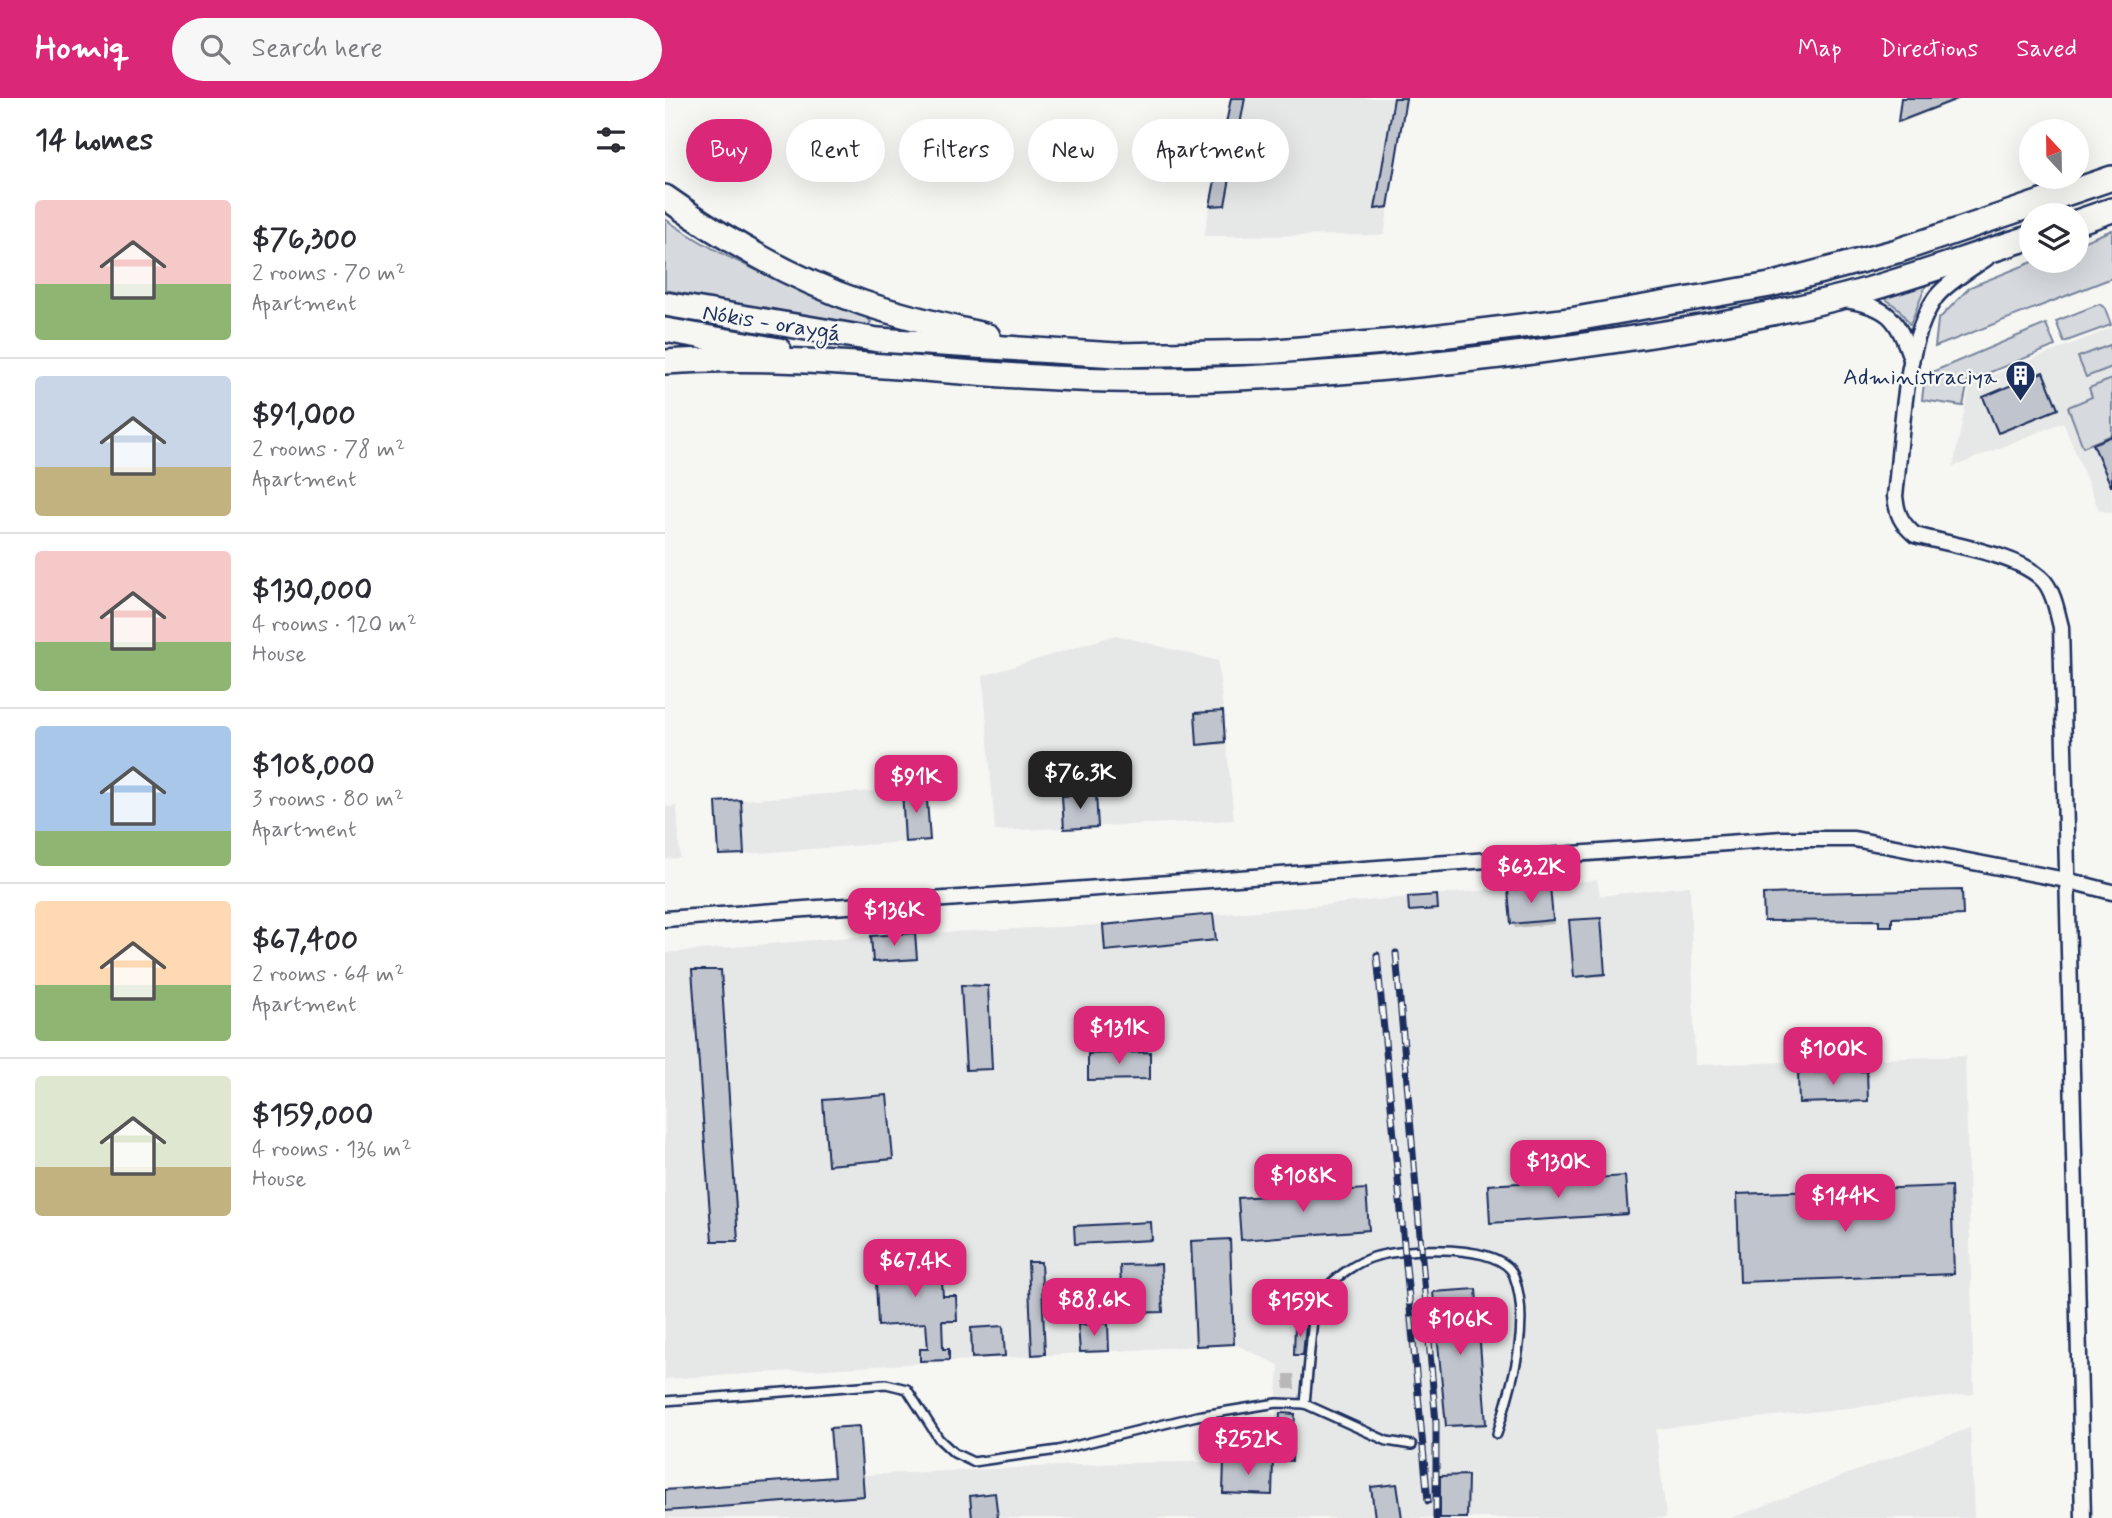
<!DOCTYPE html>
<meta charset="utf-8">
<style>
body{margin:0;font-family:Mynerve,sans-serif;background:#f7f7f7;color:#2b2b33;height:100vh;display:flex;flex-direction:column;font-size:26px;white-space:nowrap}
*{box-sizing:border-box;margin:0}
p{font-size:23px;color:#7c7c81}
.icon{flex:none;width:38px;height:38px;fill:none;stroke:currentColor;stroke-width:2;stroke-linecap:round;stroke-linejoin:round}
.map{position:relative;flex:1;overflow:hidden}
.panel{display:flex;flex-direction:column;background:#fff;width:665px}
.panel>*{flex:none}
.top-card{position:absolute;left:21px;top:21px;width:665px;height:63px;display:flex;gap:14px}
.needle{width:46px;rotate:338deg}
.fabs{position:absolute;left:1354px;top:21px;display:grid;gap:14px}
.fabs a{display:grid;place-items:center;width:70px;height:70px;border-radius:50%;background:#fff;box-shadow:0 7px 28px #0002;font-size:35px}
.price{position:absolute;translate:-50% -60px;padding:0 16px;border-radius:14px;background:#db2777;color:#fff;font-size:23px;line-height:46px;filter:drop-shadow(0 2px 4px #0008)}
.price::after{content:'';position:absolute;left:50%;top:42px;width:21px;height:16px;margin-left:-10px;background:inherit;clip-path:polygon(0 0,100% 0,50% 100%)}
.price.active{background:#222;color:#fff}
ul{padding:0;list-style:none}
li{display:flex;align-items:center;gap:21px;height:175px;padding:0 35px}
li+li{border-top:2px solid #e1e1e2}
li span{display:grid;place-items:center;flex:none;width:196px;height:140px;border-radius:7px;color:#555}
li>.icon{margin-inline-start:auto}
span .icon{width:84px;height:84px;fill:#fffc;stroke-width:1}
li b{font-size:30px}
h2{display:flex;justify-content:space-between;align-items:center;height:84px;padding:0 35px;font-size:30px}
.tag{padding:0 24px;border-radius:32px;background:#fff;box-shadow:0 7px 28px #0002;font-size:24px;line-height:63px}
.tag.active{background:#db2777;color:#fff}
header{display:flex;align-items:center;gap:42px;box-sizing:border-box;height:98px;padding:0 35px;background:#db2777;color:#fff}
header strong{font-size:33px}
nav{display:flex;gap:38px;margin-inline-start:auto;font-size:24px}
.search{width:490px;height:63px;background:#f7f7f7;display:flex;align-items:center;gap:18px;box-sizing:border-box;padding:0 24px;border-radius:38px;color:#7c7c81;font-size:26px}
main{display:flex;flex:1;min-height:0}
.map>svg:first-child{display:block}
</style>
<header>
<strong>Homiq</strong>
<div class="search"><svg class="icon" aria-label="search" viewBox="0 0 24 24"><circle cx="10" cy="10" r="6"/><path d="M15 15l6 6"/></svg>Search here</div>
<nav><a>Map</a><a>Directions</a><a>Saved</a></nav>
</header>
<main>
<section class="panel">
<h2>14 homes<svg class="icon" aria-label="filters" viewBox="0 0 24 24"><path d="M4 7h16M4 17h16"/><circle cx="9" cy="7" r="2"/><circle cx="15" cy="17" r="2"/></svg></h2>
<ul>
<li><span style="background:linear-gradient(#f6c9c9 60%,#8fb573 0)"><svg class="icon" aria-label="home" viewBox="0 0 24 24"><path d="M3 11l9-7 9 7M6 9v11h12V9"/></svg></span><div><b>$76,300</b><p>2 rooms · 70 m²</p><p>Apartment</p></div></li>
<li><span style="background:linear-gradient(#c9d6e8 65%,#c2b280 0)"><svg class="icon" aria-label="home" viewBox="0 0 24 24"><path d="M3 11l9-7 9 7M6 9v11h12V9"/></svg></span><div><b>$91,000</b><p>2 rooms · 78 m²</p><p>Apartment</p></div></li>
<li><span style="background:linear-gradient(#f6c9c9 65%,#8fb573 0)"><svg class="icon" aria-label="home" viewBox="0 0 24 24"><path d="M3 11l9-7 9 7M6 9v11h12V9"/></svg></span><div><b>$130,000</b><p>4 rooms · 120 m²</p><p>House</p></div></li>
<li><span style="background:linear-gradient(#a9c7e8 75%,#8fb573 0)"><svg class="icon" aria-label="home" viewBox="0 0 24 24"><path d="M3 11l9-7 9 7M6 9v11h12V9"/></svg></span><div><b>$108,000</b><p>3 rooms · 80 m²</p><p>Apartment</p></div></li>
<li><span style="background:linear-gradient(#ffd9b3 60%,#8fb573 0)"><svg class="icon" aria-label="home" viewBox="0 0 24 24"><path d="M3 11l9-7 9 7M6 9v11h12V9"/></svg></span><div><b>$67,400</b><p>2 rooms · 64 m²</p><p>Apartment</p></div></li>
<li><span style="background:linear-gradient(#dfe7d0 65%,#c2b280 0)"><svg class="icon" aria-label="home" viewBox="0 0 24 24"><path d="M3 11l9-7 9 7M6 9v11h12V9"/></svg></span><div><b>$159,000</b><p>4 rooms · 136 m²</p><p>House</p></div></li>
</ul>
</section>
<div class="map">
<svg width="1447" height="1420" viewBox="0 0 1447 1420">
<rect width="100%" height="100%" fill="#f6f6f2"/>
<filter id="ink" filterUnits="userSpaceOnUse"><feTurbulence type="fractalNoise" baseFrequency=".0143" numOctaves="2"/><feDisplacementMap in="SourceGraphic" scale="14" xChannelSelector="R" yChannelSelector="G"/><feConvolveMatrix kernelMatrix="1 2 1 2 8 2 1 2 1" color-interpolation-filters="sRGB"/></filter>
<g filter="url(#ink)">
<g fill="#e6e7e7">
<polygon points="566,0 741,0 719,137 539,138"/>
<polygon points="1447,230 1447,415 1434,412 1398,324 1288,369 1305,286"/>
<polygon points="451,537 553,563 569,722 330,733 318,578"/>
<polygon points="237,691 240,744 79,756 76,702"/>
<polygon points="12,708 15,760 0,761 0,709"/>
<polygon points="932,782 935,798 1025,788 1030,967 1300,958 1309,1296 991,1331 1001,1420 0,1420 0,1392 197,1377 459,1365 608,1363 614,1267 569,1246 564,1141 526,1144 531,1248 0,1281 0,855 197,838 438,827"/>
<polygon points="1305,1330 1309,1420 1067,1420 1207,1367"/>
</g>
<g fill="#d6d9dd" stroke="#78849e" stroke-width="2">
<path d="M 0,121 C 61,164 132,190 201,218 L 206,224 L 201,230 L 0,192 Z"/>
<polygon points="1447,132 1447,180 1270,249 1273,222 1305,189 1370,163 1412,163 1412,146"/>
<polygon points="1261,187 1245,227 1234,211 1218,199"/>
<polygon points="1434,206 1440,210 1446,227 1399,244 1391,223"/>
<polygon points="1381,226 1390,248 1303,283 1298,308 1257,302 1259,285 1267,274"/>
<polygon points="1445,247 1447,269 1421,279 1413,259"/>
<polygon points="1447,281 1447,337 1418,349 1403,309 1427,299 1424,290"/>
</g>
<g fill="#0003">
<polygon points="567,0 580,0 560,108 547,109"/>
<polygon points="731,0 742,0 723,111 713,111"/>
<polygon points="1238,0 1299,0 1235,25"/>
<polygon points="1377,276 1392,313 1335,336 1320,300"/>
<polygon points="558,616 560,646 535,648 534,646"/>
<polygon points="261,691 264,743 242,745 241,743"/>
<polygon points="430,698 433,730 401,732 400,731"/>
<polygon points="884,790 889,826 850,830 848,825"/>
<polygon points="1296,793 1298,818 1227,821 1227,829 1217,829 1216,823 1100,823 1100,798"/>
<polygon points="548,819 550,843 442,853"/>
<polygon points="935,823 939,878 911,880 910,878"/>
<polygon points="250,838 252,862 210,865 210,864"/>
<polygon points="484,958 485,982 425,982"/>
<polygon points="1201,975 1203,1004 1135,1005"/>
<polygon points="222,1001 228,1062 165,1068 164,1067"/>
<polygon points="960,1080 963,1117 827,1125"/>
<polygon points="1286,1091 1289,1177 1077,1183"/>
<polygon points="701,1094 704,1133 577,1141"/>
<polygon points="486,1127 486,1143 411,1145"/>
<polygon points="565,1145 569,1247 533,1249 532,1247"/>
<polygon points="496,1169 497,1215 459,1216 458,1215"/>
<polygon points="811,1194 821,1328 783,1329 782,1328"/>
<polygon points="278,1200 291,1201 292,1224 277,1225 278,1253 284,1254 284,1263 257,1263 264,1252 263,1226 215,1227"/>
<polygon points="442,1229 444,1254 417,1255 416,1254"/>
<polygon points="338,1232 340,1259 310,1261 309,1260"/>
<polygon points="619,1276 629,1276 630,1291 619,1291"/>
<polygon points="194,1331 198,1399 0,1414 0,1394 171,1381"/>
<polygon points="608,1366 607,1398 561,1396 560,1395"/>
</g>
<g fill="#c0c4cd" stroke="#1b2f5e" stroke-width="2">
<polygon points="566,0 580,0 560,107 545,108"/>
<polygon points="729,0 741,0 723,109 710,111"/>
<polygon points="1236,0 1292,0 1292,1 1233,24"/>
<polygon points="1378,274 1393,311 1333,335 1318,299"/>
<polygon points="1447,338 1447,388 1446,388 1428,346"/>
<polygon points="558,613 560,644 532,647 530,615"/>
<polygon points="261,689 265,742 240,744 237,691"/>
<polygon points="431,696 433,729 399,731 397,698"/>
<polygon points="76,702 79,756 54,757 51,704"/>
<polygon points="885,788 888,822 846,826 843,792"/>
<polygon points="1297,792 1298,817 1227,820 1227,828 1214,828 1214,822 1099,823 1098,796"/>
<polygon points="772,797 773,811 744,813 743,799"/>
<polygon points="548,816 551,842 440,853 438,827"/>
<polygon points="936,820 940,876 909,879 904,822"/>
<polygon points="250,835 252,861 208,864 206,838"/>
<polygon points="27,872 56,872 73,1143 47,1143"/>
<polygon points="296,887 323,888 327,971 301,972"/>
<polygon points="485,954 485,981 423,982 423,956"/>
<polygon points="1202,973 1203,1003 1134,1005 1133,975"/>
<polygon points="222,997 228,1061 163,1067 158,1002"/>
<polygon points="960,1078 963,1116 825,1125 823,1087"/>
<polygon points="1286,1088 1289,1176 1075,1184 1072,1096"/>
<polygon points="701,1091 704,1132 576,1142 573,1100"/>
<polygon points="486,1124 487,1142 410,1146 409,1128"/>
<polygon points="565,1141 569,1246 531,1248 526,1143"/>
<polygon points="275,1156 278,1198 291,1198 292,1223 277,1223 278,1251 284,1251 284,1262 255,1263 255,1251 263,1251 261,1225 213,1228 210,1161"/>
<polygon points="363,1164 376,1164 380,1256 367,1257"/>
<polygon points="496,1166 498,1214 457,1215 455,1167"/>
<polygon points="811,1191 821,1326 781,1328 768,1194"/>
<polygon points="443,1225 444,1253 415,1254 413,1227"/>
<polygon points="630,1225 641,1226 638,1257 629,1257"/>
<polygon points="338,1228 340,1258 307,1260 306,1230"/>
<polygon points="615,1315 630,1316 627,1363 612,1362"/>
<polygon points="194,1328 199,1398 0,1413 0,1392 169,1379 165,1330"/>
<polygon points="559,1362 608,1363 607,1397 558,1395"/>
<polygon points="803,1377 802,1420 775,1420 775,1378"/>
<polygon points="732,1386 737,1420 710,1420 706,1389"/>
<polygon points="330,1395 333,1420 307,1420 305,1398"/>
</g>
<g fill="none" stroke-linecap="round" stroke-linejoin="round">
<defs>
<g id="service">
<polyline points="0,1303 221,1286 242,1291 274,1341 289,1355 308,1364 393,1352 532,1318 612,1305 640,1306 722,1343 747,1347"/>
<path d="M 640,1306 L 650,1199 C 668,1183 688,1164 712,1158 C 740,1150 837,1144 849,1178 C 867,1227 846,1289 832,1336"/>
</g>
<g id="minor">
<path d="M 1322,160 C 1306,171 1283,184 1271,199 C 1238,245 1237,342 1230,398 C 1232,416 1236,425 1250,437 C 1285,447 1355,456 1379,483 C 1389,495 1392,514 1396,529 L 1418,1420"/>
<path d="M 1179,202 C 1223,208 1233,220 1246,261"/>
<polyline points="0,821 1118,741 1189,741 1401,782 1447,794"/>
</g>
<g id="trunk">
<path d="M 0,99 C 60,142 128,181 198,205 C 239,219 281,228 323,238"/>
<polyline points="1412,124 1447,112"/>
<polyline points="0,206 213,242 451,257 599,254 743,242 905,222 1105,187 1232,153 1447,80"/>
<polyline points="0,232 114,252"/>
<path d="M 0,264 C 148,253 296,280 444,282 C 586,284 726,272 867,254 C 968,241 1068,226 1168,201 C 1235,185 1301,159 1367,139"/>
</g>
</defs>
<use href="#service" stroke="#1b2f5e" stroke-width="12"/>
<use href="#minor" stroke="#1b2f5e" stroke-width="19"/>
<use href="#trunk" stroke="#1b2f5e" stroke-width="28"/>
<use href="#service" stroke="#f6f6f2" stroke-width="7"/>
<use href="#minor" stroke="#f6f6f2" stroke-width="14"/>
<use href="#trunk" stroke="#f6f6f2" stroke-width="23"/>
<defs>
<g id="rail">
<polyline points="731,855 771,1325 771,1420"/>
<polyline points="712,857 763,1403"/>
</g>
</defs>
<use href="#rail" stroke="#1b2f5e" stroke-width="7"/>
<use href="#rail" stroke="#f6f6f2" stroke-width="4.5" stroke-dasharray="13" stroke-linecap="butt"/>
</g>
</g>
<defs>
<symbol id="building-pin" viewBox="-11 -11 22 30"><path d="M0 17L-7.5 6A9.5 9.5 0 1 1 7.5 6Z" fill="#1b2f5e" stroke="#f6f6f2"/><path d="M-4-6H4V6H1V3H-1V6H-4ZM-2.5-4.3h1.7v1.8h-1.7ZM.8-4.3h1.7v1.8H.8ZM-2.5-1h1.7V.8h-1.7ZM.8-1h1.7V.8H.8Z" fill="#fff"/></symbol>
</defs>
<g fill-rule="evenodd">
<use href="#building-pin" x="1338" y="260" width="35" height="47"/>
</g>
<g text-anchor="middle" stroke-width="5" stroke-linejoin="round" paint-order="stroke">
<g font-size="23" fill="#1b2f5e" stroke="#f6f6f2">
<text transform="translate(107 224) rotate(9)" y="8">Nókis - orayǵa</text>
</g>
<g font-size="23" fill="#1b2f5e" stroke="#f6f6f2" text-anchor="end">
<text x="1332" y="286">Administraciya</text>
</g>
</g>
</svg>
<div class="fabs">
<a><svg class="needle" viewBox="-14 -14 28 28"><path d="M0-13l5 13h-10z" fill="#e53935"/><path d="M0 13l5-13h-10z" fill="#7c7c81"/></svg></a>
<a><svg class="icon" aria-label="layers" viewBox="0 0 24 24"><path d="M12 4l9 5-9 5-9-5zM3 14l9 5 9-5"/></svg></a>
</div>
<b class="price active" style="left:415px;top:713px">$76.3K</b>
<b class="price" style="left:251px;top:717px">$91K</b>
<b class="price" style="left:866px;top:807px">$63.2K</b>
<b class="price" style="left:229px;top:850px">$136K</b>
<b class="price" style="left:454px;top:968px">$131K</b>
<b class="price" style="left:1168px;top:989px">$100K</b>
<b class="price" style="left:893px;top:1102px">$130K</b>
<b class="price" style="left:638px;top:1116px">$108K</b>
<b class="price" style="left:1180px;top:1136px">$144K</b>
<b class="price" style="left:250px;top:1201px">$67.4K</b>
<b class="price" style="left:429px;top:1240px">$88.6K</b>
<b class="price" style="left:635px;top:1241px">$159K</b>
<b class="price" style="left:795px;top:1259px">$106K</b>
<b class="price" style="left:583px;top:1379px">$252K</b>
<div class="top-card">
<a class="tag active">Buy</a>
<a class="tag">Rent</a>
<a class="tag">Filters</a>
<a class="tag">New</a>
<a class="tag">Apartment</a>
</div>
</div>
</main>
